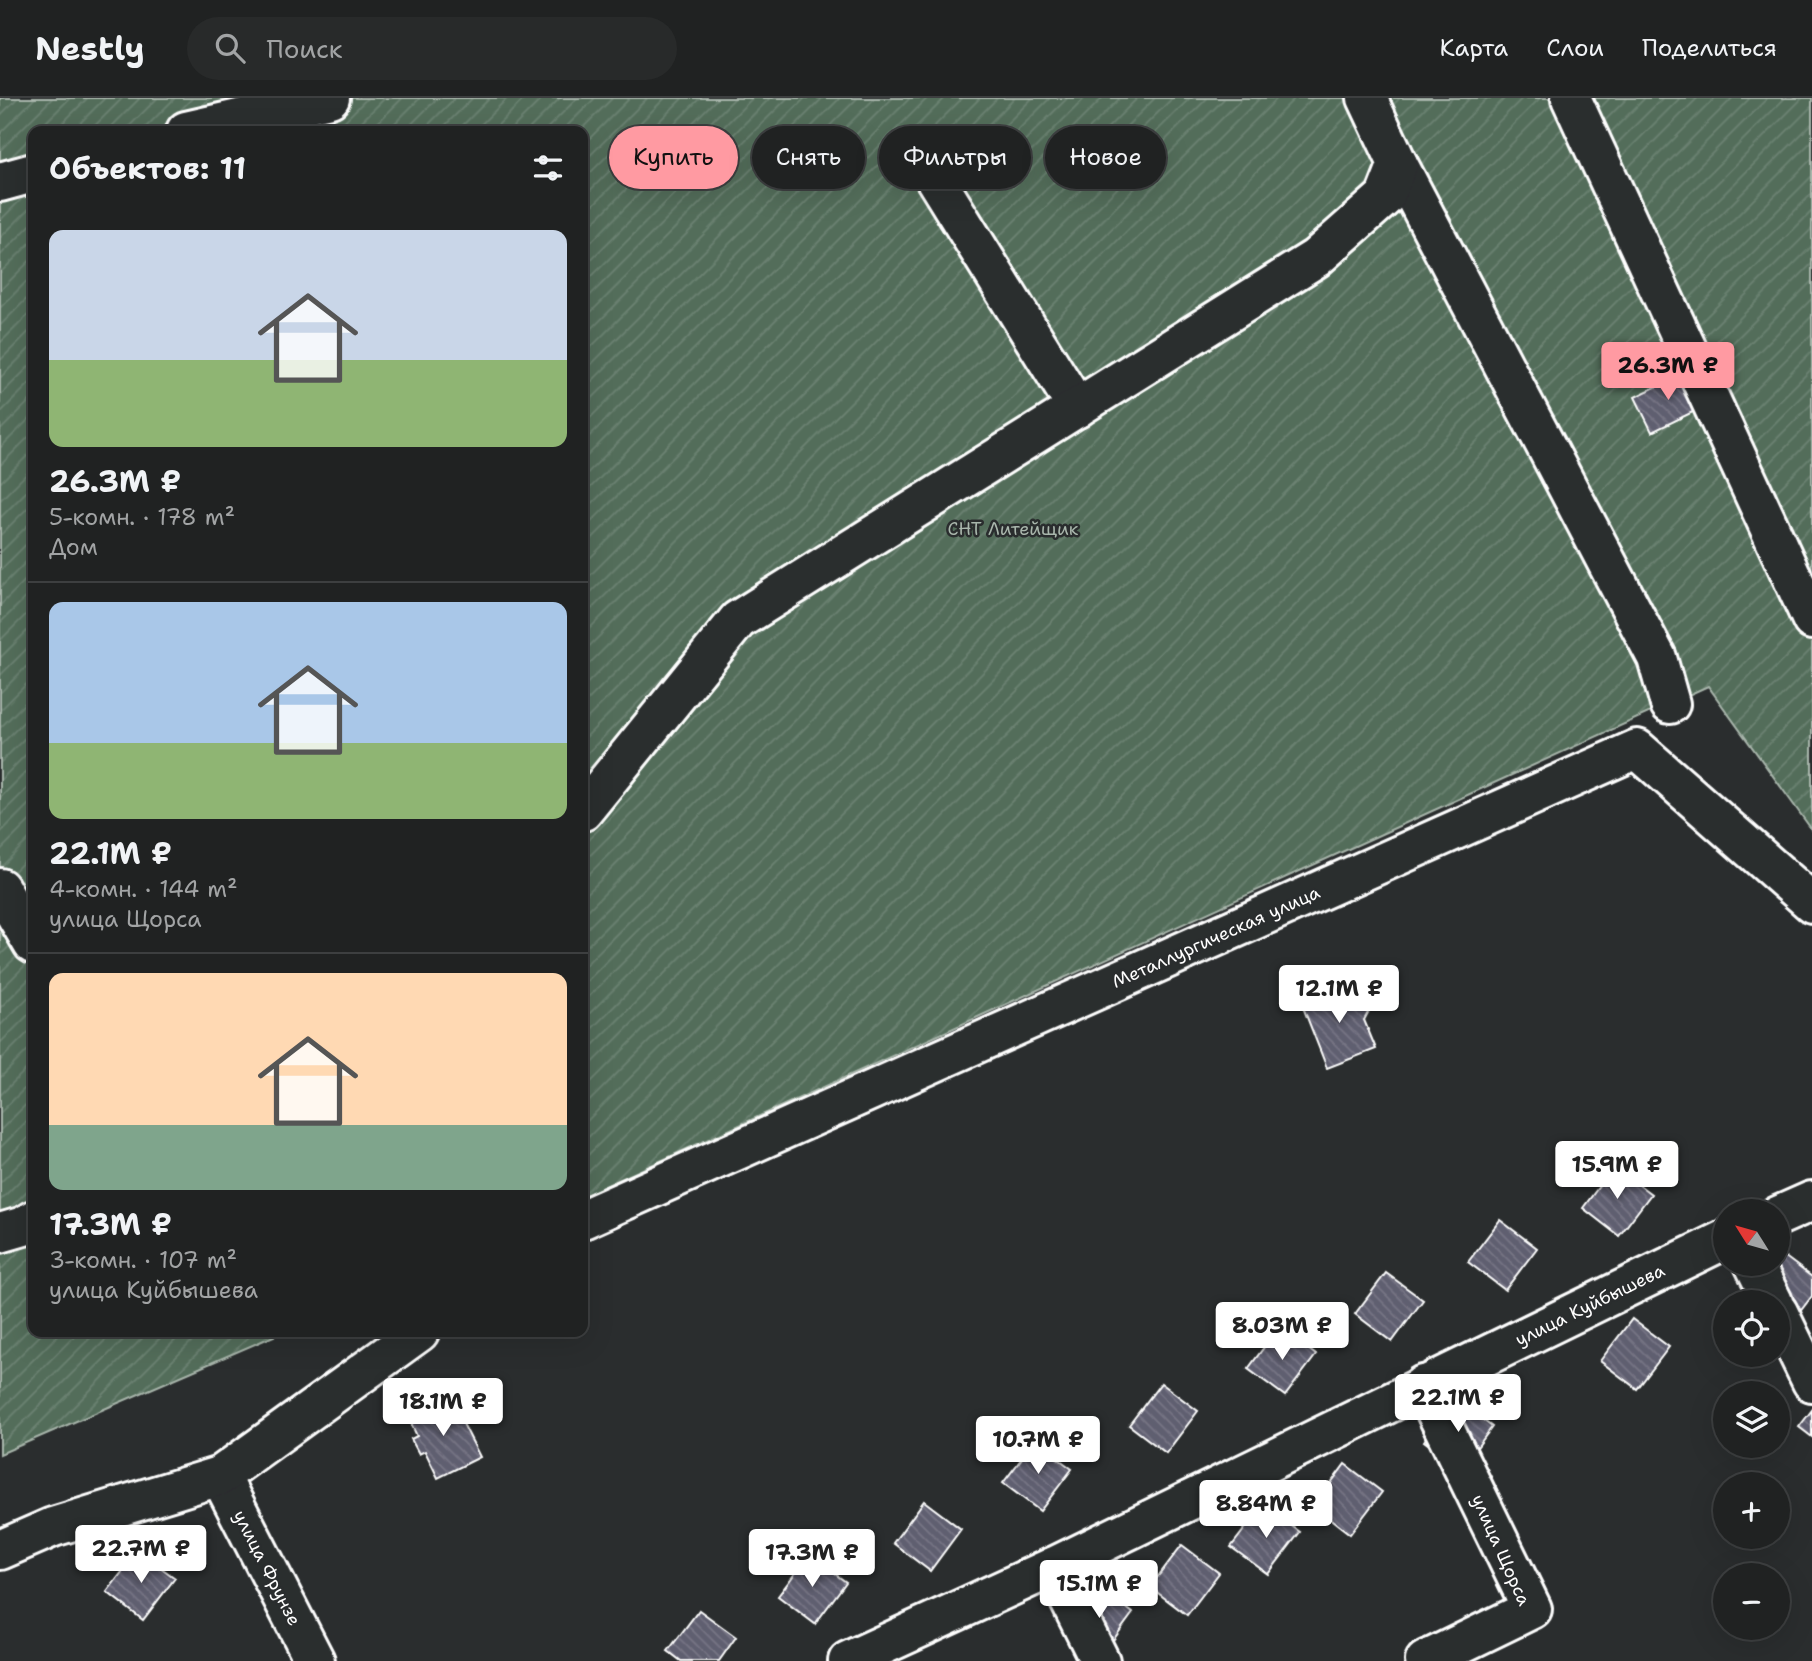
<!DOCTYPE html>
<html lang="ru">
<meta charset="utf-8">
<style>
body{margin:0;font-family:"Shantell Sans",sans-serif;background:#282a2a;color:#f1f3f6;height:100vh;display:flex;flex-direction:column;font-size:26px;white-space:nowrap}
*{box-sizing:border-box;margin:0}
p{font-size:23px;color:#a2a4a5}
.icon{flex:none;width:38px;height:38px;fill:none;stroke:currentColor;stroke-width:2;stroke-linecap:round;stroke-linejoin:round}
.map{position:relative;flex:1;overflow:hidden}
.sheet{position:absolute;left:28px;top:28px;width:560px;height:1211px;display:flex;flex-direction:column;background:#202222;border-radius:14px;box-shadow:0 7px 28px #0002,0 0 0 2px #3d3f40}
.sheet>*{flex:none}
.banner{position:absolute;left:609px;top:28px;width:665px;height:63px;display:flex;gap:14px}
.needle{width:46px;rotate:307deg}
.buttons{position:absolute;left:1713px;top:1101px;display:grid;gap:14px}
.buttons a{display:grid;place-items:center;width:77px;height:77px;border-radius:50%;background:#202222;box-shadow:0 7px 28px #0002,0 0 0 2px #3d3f40;font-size:35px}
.price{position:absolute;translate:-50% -60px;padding:0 16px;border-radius:7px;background:#fff;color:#222;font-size:23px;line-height:46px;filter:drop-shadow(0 2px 4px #0008)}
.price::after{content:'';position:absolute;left:50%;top:42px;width:21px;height:16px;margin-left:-10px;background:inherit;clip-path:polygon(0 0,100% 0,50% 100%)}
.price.current{background:#ff9aa2;color:#111}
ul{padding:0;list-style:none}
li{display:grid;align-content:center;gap:14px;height:371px;padding:0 21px}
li+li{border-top:2px solid #3d3f40}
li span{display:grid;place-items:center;height:217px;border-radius:14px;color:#555}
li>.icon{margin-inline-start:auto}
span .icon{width:126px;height:126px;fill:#fffc;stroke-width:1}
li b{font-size:30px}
h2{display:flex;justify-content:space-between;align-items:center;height:84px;padding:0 21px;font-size:30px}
.tag{padding:0 24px;border-radius:32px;background:#202222;box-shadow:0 7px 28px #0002,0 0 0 2px #3d3f40;font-size:24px;line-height:63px}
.tag.current{background:#ff9aa2;color:#111}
header{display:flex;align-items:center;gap:42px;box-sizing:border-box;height:98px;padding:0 35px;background:#202222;border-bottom:2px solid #3d3f40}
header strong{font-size:33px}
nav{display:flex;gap:38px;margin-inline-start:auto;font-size:24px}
.search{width:490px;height:63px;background:#282a2a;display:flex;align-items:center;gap:18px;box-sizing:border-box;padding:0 24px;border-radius:38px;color:#a2a4a5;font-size:26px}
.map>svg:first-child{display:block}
</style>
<header>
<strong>Nestly</strong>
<div class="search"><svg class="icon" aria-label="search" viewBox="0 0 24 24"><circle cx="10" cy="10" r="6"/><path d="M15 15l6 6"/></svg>Поиск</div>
<nav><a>Карта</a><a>Слои</a><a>Поделиться</a></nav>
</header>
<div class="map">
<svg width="1812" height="1563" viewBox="0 0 1812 1563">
<defs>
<pattern id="garden-furrows" width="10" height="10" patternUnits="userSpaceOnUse" patternTransform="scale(1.75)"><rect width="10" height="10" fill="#536d5a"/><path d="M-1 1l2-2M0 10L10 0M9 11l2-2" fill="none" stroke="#6d8373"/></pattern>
<pattern id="building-back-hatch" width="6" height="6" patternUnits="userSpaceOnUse" patternTransform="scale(1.75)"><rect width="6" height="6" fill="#5f5e70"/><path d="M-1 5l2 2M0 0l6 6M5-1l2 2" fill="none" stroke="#777685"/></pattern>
</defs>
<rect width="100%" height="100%" fill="#2a2d2e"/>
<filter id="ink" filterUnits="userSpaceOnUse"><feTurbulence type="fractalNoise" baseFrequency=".0143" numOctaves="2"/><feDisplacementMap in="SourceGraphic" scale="14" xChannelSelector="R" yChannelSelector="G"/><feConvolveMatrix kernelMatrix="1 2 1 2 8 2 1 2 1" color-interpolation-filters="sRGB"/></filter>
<g filter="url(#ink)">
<polygon fill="url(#garden-furrows)" stroke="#a9b6ac" stroke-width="2" points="0,0 1812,0 1812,732 1708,588 583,1098 583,33 33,33 33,1234 283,1234 0,1356"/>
<g fill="url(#building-back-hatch)" stroke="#fff" stroke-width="2">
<polygon points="1684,275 1701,310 1652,334 1635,299"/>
<polygon points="1349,884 1356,901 1366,904 1369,913 1364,922 1376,951 1327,970 1301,904"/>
<polygon points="1614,1068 1651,1096 1619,1138 1583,1110"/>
<polygon points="1500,1122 1537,1150 1505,1192 1468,1164"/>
<polygon points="1784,1158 1812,1179 1812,1198 1789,1228 1753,1200"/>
<polygon points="1386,1175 1423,1202 1392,1244 1355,1216"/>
<polygon points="1632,1221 1669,1249 1637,1291 1600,1263"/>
<polygon points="1279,1229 1316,1257 1285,1298 1248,1271"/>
<polygon points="1161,1285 1198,1313 1166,1355 1129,1327"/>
<polygon points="450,1300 480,1359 438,1380 425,1353 419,1356 411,1341 417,1338 409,1321"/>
<polygon points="1455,1301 1492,1329 1461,1371 1424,1343"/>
<polygon points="1812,1312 1812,1339 1799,1329"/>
<polygon points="1035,1343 1072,1371 1040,1413 1003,1385"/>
<polygon points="1345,1366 1382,1394 1350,1436 1314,1408"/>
<polygon points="924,1403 961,1431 930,1473 893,1445"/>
<polygon points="1263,1407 1300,1434 1268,1476 1231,1449"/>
<polygon points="1182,1447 1219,1475 1187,1517 1150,1489"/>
<polygon points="138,1453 175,1480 143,1522 107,1494"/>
<polygon points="809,1457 846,1484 815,1526 778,1498"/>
<polygon points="1096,1487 1133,1515 1102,1557 1065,1529"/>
<polygon points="699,1512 736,1539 719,1563 681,1563 668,1553"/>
</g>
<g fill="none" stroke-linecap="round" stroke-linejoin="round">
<defs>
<g id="minor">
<polyline points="1571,0 1812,522"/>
<polyline points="186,33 330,0"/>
<polyline points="1398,66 1657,560 1670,606"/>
<polyline points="931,74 1077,310"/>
<polyline points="0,84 33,75"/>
<polyline points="583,713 738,522 1316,160 1385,99 1398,66 1367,0"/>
<polyline points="0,790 33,846"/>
<polyline points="1778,1118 1812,1103"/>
<polyline points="583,1121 1637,651 1812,805"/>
<polyline points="0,1135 24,1128 33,1122"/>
<polyline points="1754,1166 1773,1204"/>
<polyline points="1778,1214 1812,1284"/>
<polyline points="1423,1287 1532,1511 1425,1563"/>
<polyline points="220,1378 315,1563"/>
<polyline points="0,1452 53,1429 220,1378 419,1234"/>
<polyline points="1053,1469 1100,1563"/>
<polyline points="848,1563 1053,1469 1726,1141"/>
</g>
</defs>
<use href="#minor" stroke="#fff" stroke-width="44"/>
<use href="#minor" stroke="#2a2d2e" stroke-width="38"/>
</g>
</g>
<g text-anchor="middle" stroke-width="5" stroke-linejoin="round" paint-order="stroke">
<g font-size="18" fill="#a9b6ac" stroke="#2a2d2e">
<text x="1013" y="437">СНТ Литейщик</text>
</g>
<g font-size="18" fill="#fff" stroke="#2a2d2e">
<text transform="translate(1216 839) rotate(-24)" y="6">Металлургическая улица</text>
<text transform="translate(1590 1207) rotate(-26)" y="6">улица Куйбышева</text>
<text transform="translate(1501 1452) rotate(66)" y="6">улица Щорса</text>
<text transform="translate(267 1470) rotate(63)" y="6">улица Фрунзе</text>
</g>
</g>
</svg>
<div class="buttons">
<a><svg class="needle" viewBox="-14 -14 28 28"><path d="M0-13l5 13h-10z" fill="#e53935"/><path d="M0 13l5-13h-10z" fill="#a2a4a5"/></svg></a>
<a><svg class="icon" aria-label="locate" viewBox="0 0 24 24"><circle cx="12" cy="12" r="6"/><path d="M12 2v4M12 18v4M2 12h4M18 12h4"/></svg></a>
<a><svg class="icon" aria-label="layers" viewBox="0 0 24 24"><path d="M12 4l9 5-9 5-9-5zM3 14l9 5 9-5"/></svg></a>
<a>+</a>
<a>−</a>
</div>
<b class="price current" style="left:1668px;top:304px">26.3M ₽</b>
<b class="price" style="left:1339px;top:927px">12.1M ₽</b>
<b class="price" style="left:1617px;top:1103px">15.9M ₽</b>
<b class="price" style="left:1282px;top:1264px">8.03M ₽</b>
<b class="price" style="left:1458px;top:1336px">22.1M ₽</b>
<b class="price" style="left:443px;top:1340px">18.1M ₽</b>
<b class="price" style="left:1038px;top:1378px">10.7M ₽</b>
<b class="price" style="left:1266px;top:1442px">8.84M ₽</b>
<b class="price" style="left:141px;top:1487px">22.7M ₽</b>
<b class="price" style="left:812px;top:1491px">17.3M ₽</b>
<b class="price" style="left:1099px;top:1522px">15.1M ₽</b>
<div class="banner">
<a class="tag current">Купить</a>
<a class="tag">Снять</a>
<a class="tag">Фильтры</a>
<a class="tag">Новое</a>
</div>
<section class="sheet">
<h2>Объектов: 11<svg class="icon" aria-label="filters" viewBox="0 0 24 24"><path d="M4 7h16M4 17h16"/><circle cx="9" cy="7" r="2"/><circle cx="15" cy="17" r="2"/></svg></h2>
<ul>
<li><span style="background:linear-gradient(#c9d6e8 60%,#8fb573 0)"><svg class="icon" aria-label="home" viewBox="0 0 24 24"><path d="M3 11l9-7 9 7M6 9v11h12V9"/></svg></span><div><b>26.3M ₽</b><p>5-комн. · 178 m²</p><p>Дом</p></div></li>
<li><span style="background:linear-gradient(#a9c7e8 65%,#8fb573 0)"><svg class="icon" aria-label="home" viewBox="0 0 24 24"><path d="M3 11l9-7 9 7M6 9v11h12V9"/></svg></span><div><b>22.1M ₽</b><p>4-комн. · 144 m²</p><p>улица Щорса</p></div></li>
<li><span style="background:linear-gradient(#ffd9b3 70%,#7fa58c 0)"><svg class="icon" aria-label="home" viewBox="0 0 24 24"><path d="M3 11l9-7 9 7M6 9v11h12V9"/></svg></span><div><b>17.3M ₽</b><p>3-комн. · 107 m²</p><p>улица Куйбышева</p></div></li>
</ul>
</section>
</div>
